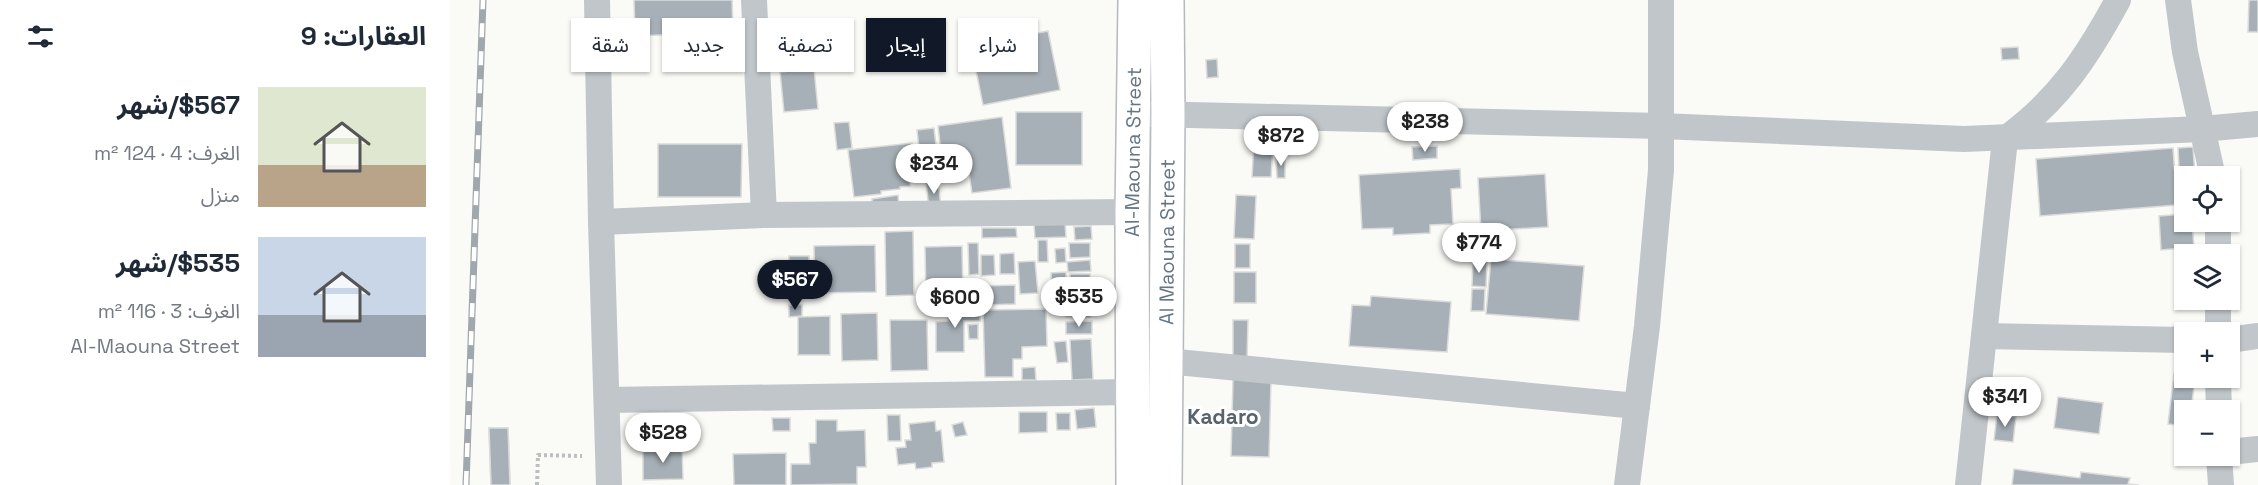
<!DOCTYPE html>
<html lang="ar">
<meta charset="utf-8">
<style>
body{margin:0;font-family:"Space Grotesk","Noto Sans Arabic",sans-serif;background:#f6f6f7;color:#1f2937;direction:rtl;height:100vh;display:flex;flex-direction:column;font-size:22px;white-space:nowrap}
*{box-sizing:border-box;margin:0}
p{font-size:20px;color:#747a83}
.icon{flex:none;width:33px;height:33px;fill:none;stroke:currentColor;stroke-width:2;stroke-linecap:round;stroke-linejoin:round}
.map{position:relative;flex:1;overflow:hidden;direction:ltr}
.drawer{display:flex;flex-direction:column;background:#fff;width:450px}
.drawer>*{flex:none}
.banner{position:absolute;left:18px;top:18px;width:570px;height:54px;direction:rtl;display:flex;gap:12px}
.fabs{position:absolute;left:1724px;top:166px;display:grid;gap:12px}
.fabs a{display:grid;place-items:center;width:66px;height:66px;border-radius:0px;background:#fff;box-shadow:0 2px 4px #0004;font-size:30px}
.price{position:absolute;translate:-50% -51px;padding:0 14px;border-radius:21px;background:#fff;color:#222;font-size:20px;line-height:39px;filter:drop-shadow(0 2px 3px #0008)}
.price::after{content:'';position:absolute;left:50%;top:36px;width:18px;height:14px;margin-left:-9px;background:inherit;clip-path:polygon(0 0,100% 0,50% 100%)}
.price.on{background:#111827;color:#fff}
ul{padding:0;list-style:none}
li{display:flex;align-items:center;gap:18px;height:150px;padding:0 24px}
li span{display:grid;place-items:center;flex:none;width:168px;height:120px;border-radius:0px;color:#555}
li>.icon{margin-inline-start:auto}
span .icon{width:72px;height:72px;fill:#fffc;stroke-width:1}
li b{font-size:26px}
h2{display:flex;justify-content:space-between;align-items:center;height:72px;padding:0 24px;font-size:26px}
.tag{padding:0 21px;border-radius:0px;background:#fff;box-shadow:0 2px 4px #0004;font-size:21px;line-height:54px}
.tag.on{background:#111827;color:#fff}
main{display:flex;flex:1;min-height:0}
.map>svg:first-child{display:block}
</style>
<main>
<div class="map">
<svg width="1808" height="485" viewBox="0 0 1808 485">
<rect width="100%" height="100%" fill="#fafaf7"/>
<g fill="#a7b0b7" stroke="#dbdbda" stroke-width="1.5">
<polygon points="184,0 282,0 283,32 185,36"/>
<polygon points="1799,0 1808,0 1808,32 1798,32"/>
<polygon points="598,31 610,90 533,105 521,46"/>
<polygon points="1568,47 1569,59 1552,60 1551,48"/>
<polygon points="767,59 768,77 757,78 756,60"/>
<polygon points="364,69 368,109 334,112 330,72"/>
<rect x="566" y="112" width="66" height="53"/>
<polygon points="552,117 561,188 522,193 518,165 502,167 501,160 492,161 488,126"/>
<polygon points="399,122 402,148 387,150 384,123"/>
<polygon points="484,128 489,172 472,174 467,130"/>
<polygon points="462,143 466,181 460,182 460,186 450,187 450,189 431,191 431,194 404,197 398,150"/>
<polygon points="804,143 823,145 821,177 802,177"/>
<polygon points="208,144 292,144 291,197 208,197"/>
<polygon points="987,146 987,158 963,160 962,147"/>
<polygon points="1743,147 1745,177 1734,177 1734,207 1731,207 1728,148"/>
<polygon points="1723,148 1727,205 1590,216 1586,159"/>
<polygon points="826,157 835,157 835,178 827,178"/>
<polygon points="1010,169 1011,188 1001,189 1003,224 980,225 980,233 943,235 943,228 912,229 909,175"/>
<polygon points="1095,174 1098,227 1031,231 1028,178"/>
<polygon points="488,180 491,208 479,209 476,182"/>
<polygon points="448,195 449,207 423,210 422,199"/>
<polygon points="786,195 806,196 804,239 784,238"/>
<polygon points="1734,214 1734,222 1742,222 1744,247 1711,250 1709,216"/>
<polygon points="615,223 616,237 585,238 584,224"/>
<polygon points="641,226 642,239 625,240 624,227"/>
<polygon points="532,228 566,228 567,237 532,238"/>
<polygon points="463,231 464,295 436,296 435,232"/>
<polygon points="588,240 597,240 598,262 588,262"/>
<polygon points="518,243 528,243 529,274 519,275"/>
<polygon points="619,243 640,243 640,257 620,258"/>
<rect x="785" y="244" width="15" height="24"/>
<polygon points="1024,244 1034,244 1035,256 1025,257"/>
<polygon points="425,245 426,292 365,293 364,246"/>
<polygon points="1038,245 1053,246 1053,257 1037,257"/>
<polygon points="512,246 513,296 476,297 475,247"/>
<polygon points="615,248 616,262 606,263 605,249"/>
<polygon points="564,253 565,274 550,274 550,254"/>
<polygon points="531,255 544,255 545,275 531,276"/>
<rect x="339" y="256" width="20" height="39"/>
<polygon points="1041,259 1134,266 1129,321 1036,314"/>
<polygon points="640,260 641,271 618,272 617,262"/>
<polygon points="1023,260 1037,261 1036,287 1022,286"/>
<polygon points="585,261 588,293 570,294 568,262"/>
<polygon points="616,272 616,287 602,288 601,273"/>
<rect x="784" y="272" width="22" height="31"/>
<polygon points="620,274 640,274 641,299 621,300"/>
<polygon points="565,285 565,304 534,305 533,286"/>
<polygon points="1022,289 1035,289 1034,311 1021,311"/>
<polygon points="921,296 1001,302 997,352 899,346 902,305 920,306"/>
<polygon points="620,302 622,317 616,317 614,303"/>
<polygon points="639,303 641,317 628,318 626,304"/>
<polygon points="339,305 352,305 352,316 339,317"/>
<polygon points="498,307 530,307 530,321 514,321 514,352 486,352 486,322 498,321"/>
<polygon points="596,309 597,346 572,347 572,359 563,359 563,377 535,377 533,310"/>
<polygon points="427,313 428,360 392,361 391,314"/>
<polygon points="380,316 380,355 348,355 348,317"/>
<polygon points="440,320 477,320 478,370 441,371"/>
<polygon points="783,320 798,320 797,359 783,359"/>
<polygon points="642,321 642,334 616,334 616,322"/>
<polygon points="528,324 528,339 519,339 518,325"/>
<polygon points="641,339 643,379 622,380 620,340"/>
<polygon points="616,341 618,362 607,363 604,342"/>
<polygon points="585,367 586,380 572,380 572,368"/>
<polygon points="1724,373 1734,374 1734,378 1745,378 1741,411 1734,411 1734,426 1718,424"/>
<polygon points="783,379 821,380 819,457 781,456"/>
<polygon points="1608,397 1653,403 1649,434 1604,428"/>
<polygon points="644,408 646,427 627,429 625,410"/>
<polygon points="569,412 597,412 597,432 569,433"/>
<polygon points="606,413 620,413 620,430 607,430"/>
<polygon points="437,415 450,415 451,441 438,441"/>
<polygon points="1547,415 1566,417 1563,442 1544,440"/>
<polygon points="322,418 340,418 340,431 323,431"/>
<rect x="190" y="420" width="17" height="15"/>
<polygon points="366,420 387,420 387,431 415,430 416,467 407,467 407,484 341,485 341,464 360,464 359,443 366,443"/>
<polygon points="485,421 486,431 491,430 494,462 482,463 482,467 466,469 465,463 448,465 446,448 456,447 455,440 461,440 459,424"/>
<polygon points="513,422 517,435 505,437 502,425"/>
<polygon points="39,428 58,428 60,485 41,485"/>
<polygon points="39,428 58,428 60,485 41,485"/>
<polygon points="232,448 233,479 193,480 193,449"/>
<polygon points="336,453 336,485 284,485 283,454"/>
<polygon points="1564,469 1630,478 1631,472 1680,478 1678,484 1689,485 1562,485"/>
</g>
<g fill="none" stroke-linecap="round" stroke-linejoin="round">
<defs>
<g id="highway">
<path id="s1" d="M 683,485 L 682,212 L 685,0"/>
<path id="s2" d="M 715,485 L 718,114 L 717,0"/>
</g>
</defs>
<use href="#highway" stroke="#b4b9bd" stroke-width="36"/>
<polyline stroke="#bbbfc2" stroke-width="4" stroke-dasharray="3 3" stroke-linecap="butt" points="87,485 88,455 132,456"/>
<g stroke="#c1c6ca" stroke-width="26">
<polyline points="147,0 151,222 159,485"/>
<polyline points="304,0 314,215"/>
<polyline points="1728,0 1735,52 1763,177"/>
<polyline points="699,114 1211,126 1514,139 1752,129 1808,124"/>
<polyline points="151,222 314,215 682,212"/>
<polyline points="1768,222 1768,255"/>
<polyline points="1768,300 1768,333"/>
<polyline points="1534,336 1734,340"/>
<polyline points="1779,340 1808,336"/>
<polyline points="716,361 1187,406"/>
<polyline points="1768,378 1769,411"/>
<polyline points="157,400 682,392"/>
<polyline points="1779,452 1808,449"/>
<polyline points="1769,456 1771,485"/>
<polyline points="1177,485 1197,326 1211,170 1211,0"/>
<path d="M 1518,485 L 1555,139 C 1609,100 1637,57 1668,0"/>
</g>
<use href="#highway" stroke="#fff" stroke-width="33"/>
<defs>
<polyline id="rail" points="16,485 33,0"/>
</defs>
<use href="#rail" stroke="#a0a8ae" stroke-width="7"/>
<use href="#rail" stroke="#fff" stroke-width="4.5" stroke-dasharray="14" stroke-linecap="butt"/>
</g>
<g text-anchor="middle" stroke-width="6" stroke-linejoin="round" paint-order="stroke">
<g font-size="20" fill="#657582" stroke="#fff">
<text dy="7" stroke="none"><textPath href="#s1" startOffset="333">Al-Maouna Street</textPath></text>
<text dy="7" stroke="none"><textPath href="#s2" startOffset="243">Al Maouna Street</textPath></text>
</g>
<g font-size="21" font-weight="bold" fill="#57636d" stroke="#fff">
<text x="773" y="424">Kadaro</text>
</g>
</g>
</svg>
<div class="fabs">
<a><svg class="icon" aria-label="locate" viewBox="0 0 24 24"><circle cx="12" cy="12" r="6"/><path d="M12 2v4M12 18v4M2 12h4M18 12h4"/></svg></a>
<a><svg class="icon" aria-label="layers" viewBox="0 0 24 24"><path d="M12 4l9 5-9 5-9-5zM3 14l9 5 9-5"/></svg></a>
<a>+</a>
<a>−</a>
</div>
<b class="price" style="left:975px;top:153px">$238</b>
<b class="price" style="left:831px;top:167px">$872</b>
<b class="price" style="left:484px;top:195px">$234</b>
<b class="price" style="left:1029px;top:274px">$774</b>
<b class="price on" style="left:345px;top:311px">$567</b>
<b class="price" style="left:629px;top:328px">$535</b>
<b class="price" style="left:505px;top:329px">$600</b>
<b class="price" style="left:1555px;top:428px">$341</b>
<b class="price" style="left:213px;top:464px">$528</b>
<div class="banner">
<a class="tag">شراء</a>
<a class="tag on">إيجار</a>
<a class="tag">تصفية</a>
<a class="tag">جديد</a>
<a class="tag">شقة</a>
</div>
</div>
<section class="drawer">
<h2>العقارات: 9<svg class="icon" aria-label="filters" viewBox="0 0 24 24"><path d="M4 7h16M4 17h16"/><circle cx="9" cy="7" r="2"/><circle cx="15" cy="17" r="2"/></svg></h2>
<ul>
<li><span style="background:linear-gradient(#dfe7d0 65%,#b9a48a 0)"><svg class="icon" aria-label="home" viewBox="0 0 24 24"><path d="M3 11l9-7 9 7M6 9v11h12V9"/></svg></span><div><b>$567/شهر</b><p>الغرف: 4 · 124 m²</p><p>منزل</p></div></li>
<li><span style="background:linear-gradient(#c9d6e8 65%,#9aa5b1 0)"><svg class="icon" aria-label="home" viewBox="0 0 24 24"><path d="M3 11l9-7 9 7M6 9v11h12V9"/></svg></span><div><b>$535/شهر</b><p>الغرف: 3 · 116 m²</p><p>Al-Maouna Street</p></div></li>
</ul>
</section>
</main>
